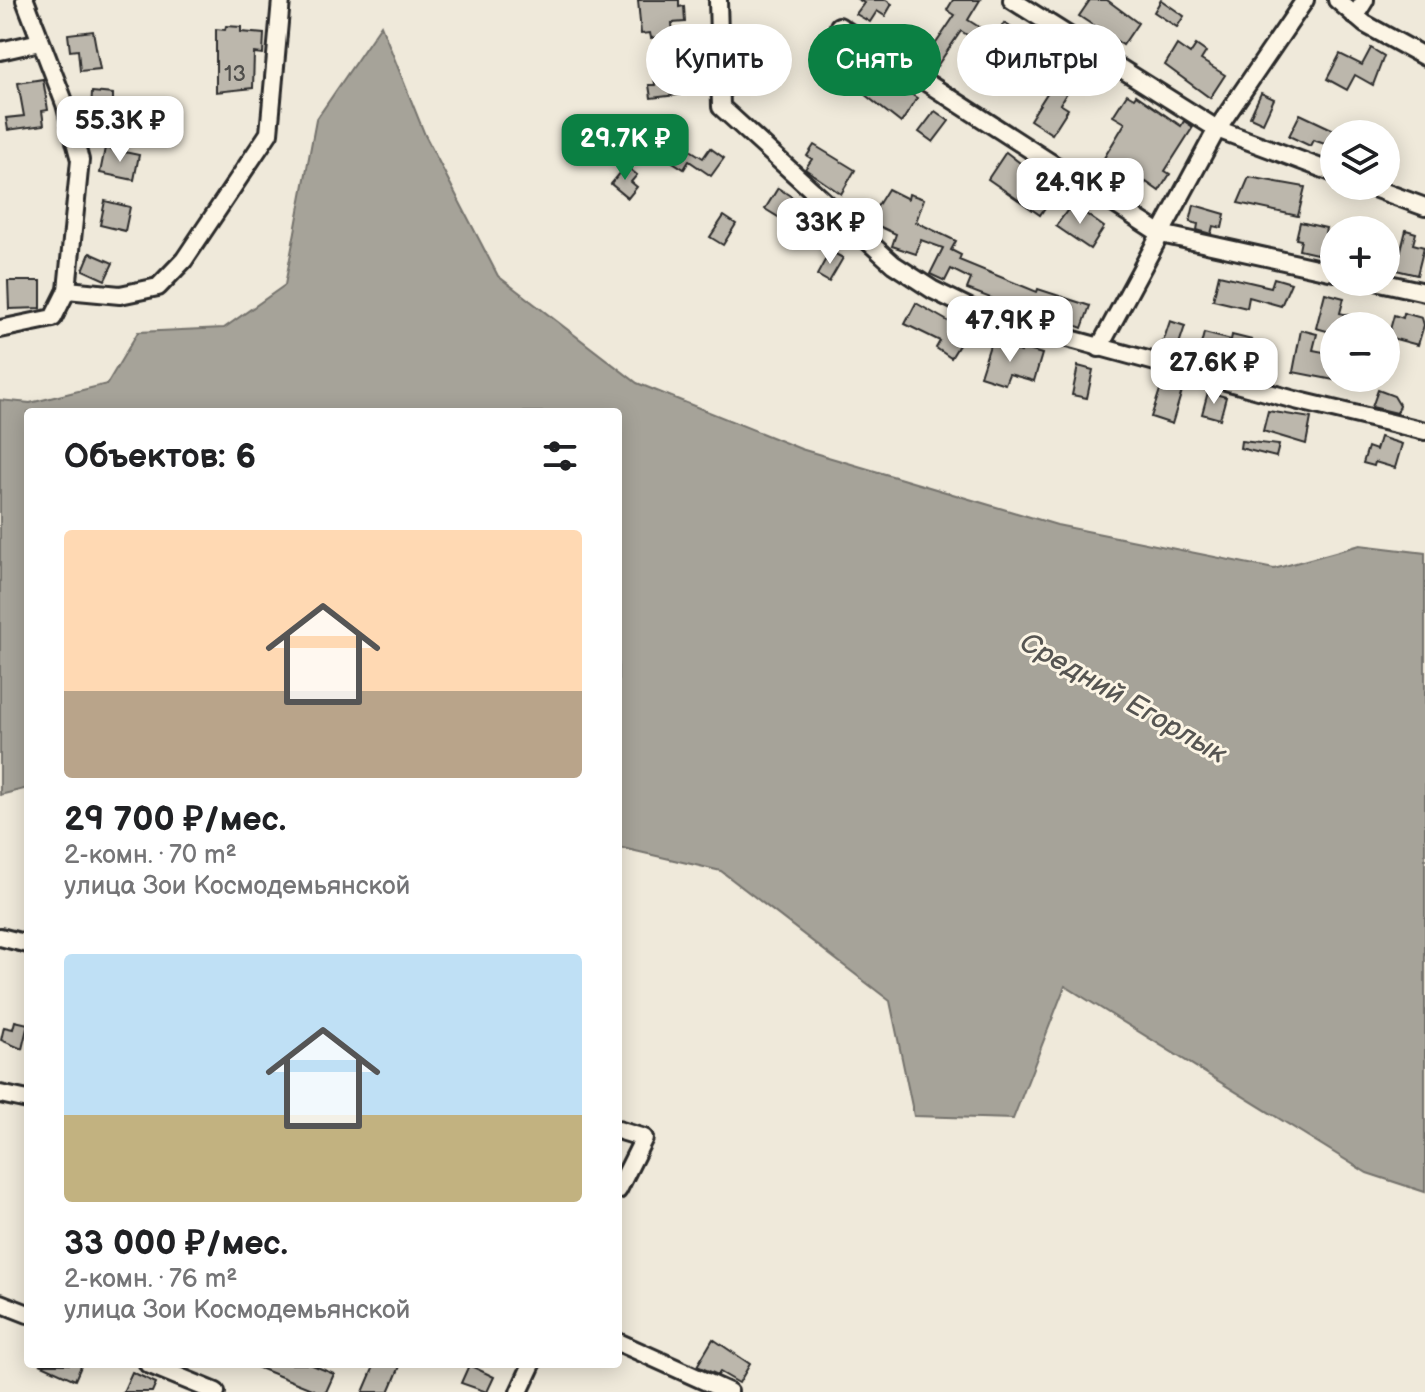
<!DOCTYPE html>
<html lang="ru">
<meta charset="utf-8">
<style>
body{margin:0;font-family:"Balsamiq Sans",sans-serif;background:#f6f6f6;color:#202124;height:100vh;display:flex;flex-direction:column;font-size:30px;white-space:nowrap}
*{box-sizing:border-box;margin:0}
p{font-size:26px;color:#757577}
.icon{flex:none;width:44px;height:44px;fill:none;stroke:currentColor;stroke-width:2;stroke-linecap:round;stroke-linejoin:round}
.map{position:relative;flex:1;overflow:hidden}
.panel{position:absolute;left:24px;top:408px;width:598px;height:960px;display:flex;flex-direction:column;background:#fff;border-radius:8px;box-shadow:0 4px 20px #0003}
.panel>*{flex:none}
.guide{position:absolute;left:646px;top:24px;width:658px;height:72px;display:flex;gap:16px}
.controls{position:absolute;left:1320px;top:120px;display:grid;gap:16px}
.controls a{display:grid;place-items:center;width:80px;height:80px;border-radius:50%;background:#fff;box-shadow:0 4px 20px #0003;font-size:40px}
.price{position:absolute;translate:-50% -68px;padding:0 18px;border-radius:16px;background:#fff;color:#222;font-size:26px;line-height:52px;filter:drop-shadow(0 2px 4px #0008)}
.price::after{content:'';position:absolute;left:50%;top:48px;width:24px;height:18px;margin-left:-12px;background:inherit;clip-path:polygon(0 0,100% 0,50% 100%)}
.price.selected{background:#0b8043;color:#fff}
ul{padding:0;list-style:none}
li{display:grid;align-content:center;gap:16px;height:424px;padding:0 40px}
li span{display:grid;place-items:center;height:248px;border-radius:8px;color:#555}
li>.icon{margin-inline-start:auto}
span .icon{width:144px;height:144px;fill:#fffc;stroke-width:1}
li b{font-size:34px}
h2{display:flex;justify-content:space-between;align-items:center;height:96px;padding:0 40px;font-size:34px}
.pill{padding:0 28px;border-radius:36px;background:#fff;box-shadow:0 4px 20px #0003;font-size:28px;line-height:72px}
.pill.selected{background:#0b8043;color:#fff}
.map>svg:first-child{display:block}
</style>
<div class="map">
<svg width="1425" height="1392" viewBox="0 0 1425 1392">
<rect width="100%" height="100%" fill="#efe9da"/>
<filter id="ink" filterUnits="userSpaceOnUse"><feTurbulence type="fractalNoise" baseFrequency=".0125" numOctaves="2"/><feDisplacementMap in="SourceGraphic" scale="16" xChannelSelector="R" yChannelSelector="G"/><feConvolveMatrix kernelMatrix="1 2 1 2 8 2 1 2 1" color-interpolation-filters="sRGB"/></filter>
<g filter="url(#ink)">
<polygon fill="#a6a399" stroke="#75736d" stroke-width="2" points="381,25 425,135 498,276 637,383 801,449 1057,525 1274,569 1360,545 1425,553 1425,1192 1367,1173 1065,986 1013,1119 914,1116 890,1001 721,871 618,847 618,412 28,412 28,788 0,795 0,400 30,403 107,384 138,332 224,328 285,285 316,120"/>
<g fill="#bcb7ac" stroke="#2b2b2b" stroke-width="2">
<polygon points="638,0 679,0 679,7 684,6 685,22 672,23 673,36 651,38 650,33 641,34"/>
<polygon points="859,0 886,0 892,4 885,16 877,11 870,22 856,14 864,3"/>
<polygon points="953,0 980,0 968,20 995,37 1004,23 1021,34 1004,59 961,31 937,66 926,58 955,15 947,10"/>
<polygon points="1090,0 1107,0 1138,23 1123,45 1079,16"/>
<polygon points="1161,0 1184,16 1177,27 1154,12"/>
<polygon points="226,26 241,27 241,32 264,34 263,54 254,53 253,88 216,92 216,29 225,30"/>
<polygon points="93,31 100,69 80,71 78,50 70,51 68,34"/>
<polygon points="839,43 856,50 853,58 917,98 901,123 864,94 866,91 843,82 841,87 832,83 839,63 832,60"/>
<polygon points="1177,45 1190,54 1196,45 1206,52 1201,60 1225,75 1210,98 1165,65"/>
<polygon points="1051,47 1083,66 1060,104 1068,109 1052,134 1030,120 1056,79 1039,68"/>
<polygon points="1371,48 1384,56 1373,85 1355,75 1347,90 1327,79 1340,54 1362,65"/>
<polygon points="748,61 778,63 778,78 747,76"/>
<polygon points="675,74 676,79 684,78 686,94 651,98 649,85 655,85 654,76"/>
<polygon points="43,79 48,110 42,111 44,125 8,130 6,118 24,116 18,83"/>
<polygon points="92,92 113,94 113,110 91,109"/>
<polygon points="1261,93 1274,99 1263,123 1250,117"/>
<polygon points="1127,94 1134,98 1136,95 1181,126 1184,121 1193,127 1165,171 1170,174 1159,191 1146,182 1141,189 1101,163 1125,123 1113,116"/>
<polygon points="935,111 949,121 933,142 919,132"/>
<polygon points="1300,114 1334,130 1334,147 1313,140 1310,146 1289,136"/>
<polygon points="679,143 703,158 710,148 724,158 711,176 689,161 684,169 668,159"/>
<polygon points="814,145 855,170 841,194 805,169 812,159 807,156"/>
<polygon points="105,148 139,155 134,180 100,173"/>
<polygon points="1006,152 1056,191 1040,215 988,179"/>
<polygon points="626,166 637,175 631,182 637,187 628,198 611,184"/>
<polygon points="1249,177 1305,187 1298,216 1238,203"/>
<polygon points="778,188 792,197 780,218 765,209"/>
<polygon points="888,189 908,199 909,194 924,199 916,222 956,241 951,250 961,255 959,260 1037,292 1038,289 1090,306 1082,328 1052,316 1050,321 967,289 971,279 951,269 945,281 930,274 943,248 921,240 916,254 892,246 896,234 868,221"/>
<polygon points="105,201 130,207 125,231 100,225"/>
<polygon points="1072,204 1104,227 1090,249 1056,226"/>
<polygon points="1194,205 1225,214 1222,228 1213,226 1211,234 1197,230 1198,224 1190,222"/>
<polygon points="807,215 824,227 810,245 794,233"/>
<polygon points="724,216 736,224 723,245 710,237"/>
<polygon points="1300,222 1326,228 1325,233 1334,235 1334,258 1299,250 1301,240 1296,239"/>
<polygon points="1406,230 1416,233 1413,244 1424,247 1417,275 1396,270"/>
<polygon points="830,251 843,258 829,282 817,275"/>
<polygon points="90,253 113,263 105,280 83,270"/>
<polygon points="1219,275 1271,287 1274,278 1291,283 1281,306 1249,297 1247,308 1213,300"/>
<polygon points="8,281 41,281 41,308 9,309"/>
<polygon points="1325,293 1344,298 1340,313 1351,316 1349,326 1334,326 1334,333 1316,328"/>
<polygon points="916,303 967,332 951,358 936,348 940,341 905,324"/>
<polygon points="1404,313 1422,318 1424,325 1418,345 1388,337 1394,315 1403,318"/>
<polygon points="1170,321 1185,326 1176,353 1161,348"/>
<polygon points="1301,330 1317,334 1313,350 1334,354 1334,380 1293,372"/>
<polygon points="1204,333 1231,340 1232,335 1252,340 1247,358 1222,352 1219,366 1197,360"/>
<polygon points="991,342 1021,352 1022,348 1042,354 1034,381 1009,374 1005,384 980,376"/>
<polygon points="1078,366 1093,370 1087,398 1072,395"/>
<polygon points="1162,384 1182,391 1172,424 1151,417"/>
<polygon points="1378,390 1394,396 1400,406 1397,413 1372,407"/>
<polygon points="1208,392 1226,397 1220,419 1202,414"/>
<polygon points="1268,411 1311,418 1306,444 1263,431"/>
<polygon points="1380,437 1402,444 1395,468 1375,462 1374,466 1363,463 1368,447 1376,450"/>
<polygon points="1241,441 1279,445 1276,457 1240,448"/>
<polygon points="15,1021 28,1024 22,1049 1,1040 4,1027 13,1029"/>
<polygon points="713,1339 750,1364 739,1383 720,1372 718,1375 697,1366"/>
<polygon points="40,1364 82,1364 75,1380"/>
<polygon points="249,1364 310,1364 334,1374 326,1392 319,1392"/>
<polygon points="375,1364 401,1364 389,1392 363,1392"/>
<polygon points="469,1365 494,1377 487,1392 461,1383"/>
<polygon points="132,1372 156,1383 152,1392 123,1392"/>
</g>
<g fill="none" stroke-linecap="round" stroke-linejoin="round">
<defs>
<g id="minor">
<polyline points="718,0 721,107 893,264 933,290 986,316 1295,400 1425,431"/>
<polyline points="1012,0 1217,129 1334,173"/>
<polyline points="1337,0 1365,24 1425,57"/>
<polyline points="1355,16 1365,0"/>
<polyline points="839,26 1161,234 1334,272"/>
<polyline points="0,51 40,42"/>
<polyline points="1368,186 1425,207"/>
<polyline points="1380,282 1425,292"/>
<polyline points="67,290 120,295 158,287 184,260 269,133 281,0"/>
<polyline points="0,329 53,318 67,290 80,160 65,104 25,0"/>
<polyline points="1099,348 1217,129 1305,0"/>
<polyline points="0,937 28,944"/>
<polyline points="0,1094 28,1100"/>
<polyline points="618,1130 644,1138 618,1190"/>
<polyline points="0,1303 28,1314"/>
<polyline points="618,1342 729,1392"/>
<polyline points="148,1364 216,1392"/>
<polyline points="519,1392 532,1364"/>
</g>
</defs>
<use href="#minor" stroke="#2b2b2b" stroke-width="22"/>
<use href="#minor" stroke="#fcf5e5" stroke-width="16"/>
</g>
</g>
<g text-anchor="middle" stroke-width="6" stroke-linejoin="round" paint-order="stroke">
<g font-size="22" fill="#4f4e4b">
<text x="235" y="81">13</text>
</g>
<g font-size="28" font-style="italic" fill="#565552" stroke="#fcf5e5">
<text transform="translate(1124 697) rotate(30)" y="10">Средний Егорлык</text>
</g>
</g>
</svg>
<div class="controls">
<a><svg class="icon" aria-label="layers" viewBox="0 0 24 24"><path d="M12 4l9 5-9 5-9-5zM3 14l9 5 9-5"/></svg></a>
<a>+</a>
<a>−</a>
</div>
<b class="price" style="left:120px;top:164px">55.3K ₽</b>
<b class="price selected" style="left:625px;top:182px">29.7K ₽</b>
<b class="price" style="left:1080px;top:226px">24.9K ₽</b>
<b class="price" style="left:830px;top:266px">33K ₽</b>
<b class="price" style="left:1010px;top:364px">47.9K ₽</b>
<b class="price" style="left:1214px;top:406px">27.6K ₽</b>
<div class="guide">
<a class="pill">Купить</a>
<a class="pill selected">Снять</a>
<a class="pill">Фильтры</a>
</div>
<section class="panel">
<h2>Объектов: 6<svg class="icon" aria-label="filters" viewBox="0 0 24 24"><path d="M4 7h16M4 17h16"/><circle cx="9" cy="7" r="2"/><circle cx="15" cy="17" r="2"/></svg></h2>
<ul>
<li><span style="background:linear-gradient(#ffd9b3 65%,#b9a48a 0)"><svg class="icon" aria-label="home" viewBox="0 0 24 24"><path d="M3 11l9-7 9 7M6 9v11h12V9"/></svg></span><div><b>29 700 ₽/мес.</b><p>2-комн. · 70 m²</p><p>улица Зои Космодемьянской</p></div></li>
<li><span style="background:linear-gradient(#bfe0f5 65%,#c2b280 0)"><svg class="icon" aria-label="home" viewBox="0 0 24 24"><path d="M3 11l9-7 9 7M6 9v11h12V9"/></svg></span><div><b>33 000 ₽/мес.</b><p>2-комн. · 76 m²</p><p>улица Зои Космодемьянской</p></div></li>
</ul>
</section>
</div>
